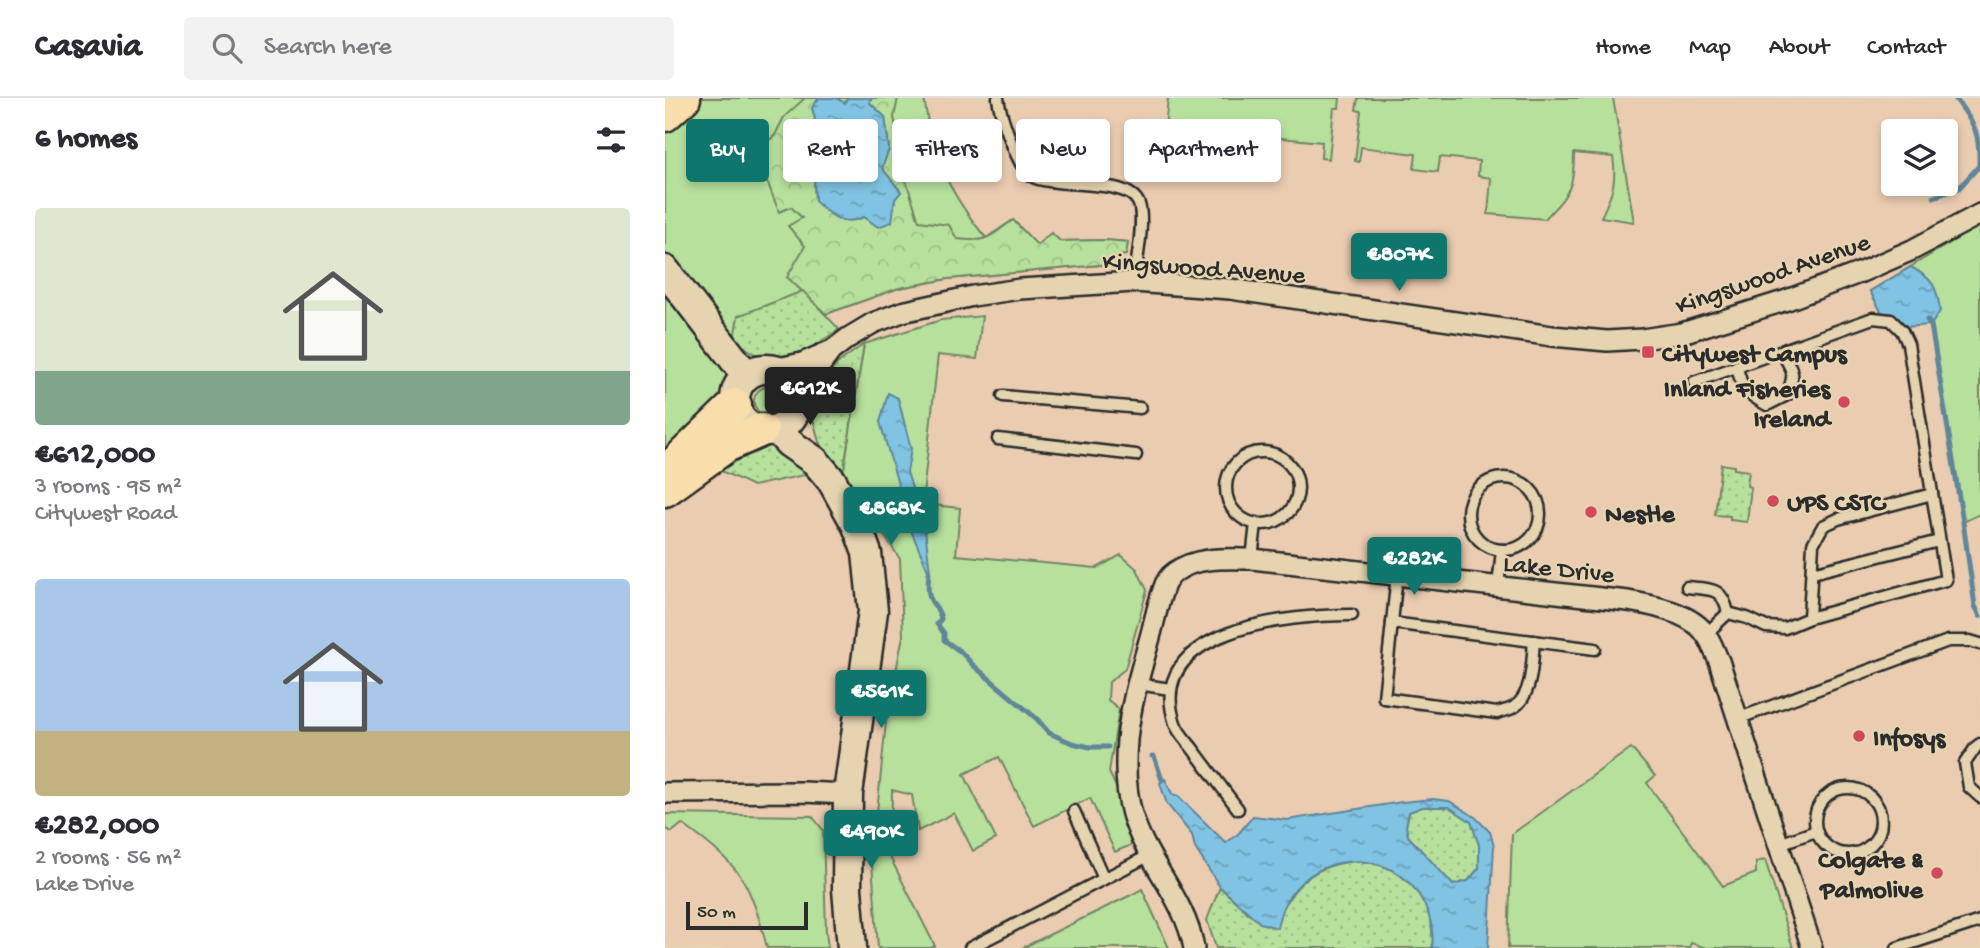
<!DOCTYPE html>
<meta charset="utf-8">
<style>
body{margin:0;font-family:"Gochi Hand",sans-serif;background:#f2f2f3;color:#2b2b33;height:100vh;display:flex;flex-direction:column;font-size:26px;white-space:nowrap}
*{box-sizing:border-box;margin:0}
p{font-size:23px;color:#7c7c81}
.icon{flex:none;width:38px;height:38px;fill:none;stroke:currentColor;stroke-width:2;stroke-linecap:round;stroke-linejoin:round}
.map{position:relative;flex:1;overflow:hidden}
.sheet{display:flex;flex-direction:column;background:#fff;width:665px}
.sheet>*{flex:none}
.hud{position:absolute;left:21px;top:21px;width:665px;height:63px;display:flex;gap:14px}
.buttons{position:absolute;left:1216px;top:21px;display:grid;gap:14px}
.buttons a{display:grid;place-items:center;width:77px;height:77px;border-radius:7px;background:#fff;box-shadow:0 4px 10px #0003;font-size:35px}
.scale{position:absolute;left:21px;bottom:18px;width:122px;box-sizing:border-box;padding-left:7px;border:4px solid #2b2b2b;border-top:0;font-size:19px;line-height:24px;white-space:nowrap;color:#2b2b2b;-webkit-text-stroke:5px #e6d4b1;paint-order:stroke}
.price{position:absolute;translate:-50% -60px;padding:0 16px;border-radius:7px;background:#0f766e;color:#fff;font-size:23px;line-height:46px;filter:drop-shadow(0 2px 4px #0008)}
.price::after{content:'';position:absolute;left:50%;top:42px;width:21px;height:16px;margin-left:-10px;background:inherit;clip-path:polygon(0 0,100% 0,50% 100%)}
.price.selected{background:#222;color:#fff}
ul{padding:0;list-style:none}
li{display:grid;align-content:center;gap:14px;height:371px;padding:0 35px}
li span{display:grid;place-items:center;height:217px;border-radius:7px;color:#555}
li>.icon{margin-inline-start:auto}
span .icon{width:126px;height:126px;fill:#fffc;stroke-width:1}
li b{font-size:30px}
h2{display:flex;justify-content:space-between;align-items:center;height:84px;padding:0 35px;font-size:30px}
.chip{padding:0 24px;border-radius:7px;background:#fff;box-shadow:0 4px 10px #0003;font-size:24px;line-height:63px}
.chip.selected{background:#0f766e;color:#fff}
header{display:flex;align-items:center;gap:42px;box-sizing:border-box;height:98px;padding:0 35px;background:#fff;border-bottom:2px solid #e1e1e2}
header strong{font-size:33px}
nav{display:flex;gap:38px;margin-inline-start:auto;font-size:24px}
.search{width:490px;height:63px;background:#f2f2f3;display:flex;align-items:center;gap:18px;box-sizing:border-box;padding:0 24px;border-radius:7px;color:#7c7c81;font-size:26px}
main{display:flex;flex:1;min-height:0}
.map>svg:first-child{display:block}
</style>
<header>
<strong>Casavia</strong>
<div class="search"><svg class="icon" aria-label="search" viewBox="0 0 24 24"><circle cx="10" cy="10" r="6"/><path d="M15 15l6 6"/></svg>Search here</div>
<nav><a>Home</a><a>Map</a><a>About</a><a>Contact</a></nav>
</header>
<main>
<section class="sheet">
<h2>6 homes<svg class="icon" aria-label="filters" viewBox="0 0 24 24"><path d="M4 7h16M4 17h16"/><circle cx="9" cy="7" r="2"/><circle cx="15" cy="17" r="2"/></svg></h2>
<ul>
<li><span style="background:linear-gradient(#dfe7d0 75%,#7fa58c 0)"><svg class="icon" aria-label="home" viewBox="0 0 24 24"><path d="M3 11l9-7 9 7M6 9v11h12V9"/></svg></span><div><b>€612,000</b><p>3 rooms · 95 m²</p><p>Citywest Road</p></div></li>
<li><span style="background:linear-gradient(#a9c7e8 70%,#c2b280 0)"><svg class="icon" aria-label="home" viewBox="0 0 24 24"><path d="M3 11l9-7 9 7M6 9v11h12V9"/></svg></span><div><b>€282,000</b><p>2 rooms · 56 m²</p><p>Lake Drive</p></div></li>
</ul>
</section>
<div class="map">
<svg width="1315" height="850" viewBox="0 0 1315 850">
<defs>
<pattern id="forest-crowns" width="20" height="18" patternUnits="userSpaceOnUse" patternTransform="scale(1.75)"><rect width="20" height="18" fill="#b7e09d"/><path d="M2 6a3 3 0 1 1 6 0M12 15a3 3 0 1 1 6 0" fill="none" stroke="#9ec087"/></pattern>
<pattern id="park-dots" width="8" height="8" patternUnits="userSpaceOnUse" patternTransform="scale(1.75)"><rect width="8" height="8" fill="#b7e09d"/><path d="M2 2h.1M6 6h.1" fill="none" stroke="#9ec087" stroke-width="1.8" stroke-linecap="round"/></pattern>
<pattern id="water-ripples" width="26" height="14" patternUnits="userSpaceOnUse" patternTransform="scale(1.75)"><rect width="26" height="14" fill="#81c3e2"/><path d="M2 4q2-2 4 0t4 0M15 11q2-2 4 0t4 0" fill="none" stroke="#6a9fb7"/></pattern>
</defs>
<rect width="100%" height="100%" fill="#e6d4b1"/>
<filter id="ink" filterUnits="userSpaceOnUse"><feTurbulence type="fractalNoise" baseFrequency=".0143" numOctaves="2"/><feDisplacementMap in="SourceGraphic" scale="14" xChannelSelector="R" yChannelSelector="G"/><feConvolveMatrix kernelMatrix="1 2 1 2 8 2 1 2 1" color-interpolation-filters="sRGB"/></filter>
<g filter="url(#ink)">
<path fill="#eaccb1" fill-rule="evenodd" d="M 31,0 L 1315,0 L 1315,850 L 0,850 L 0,408 L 33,390 L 48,369 L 122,359 L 128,348 L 140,337 L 151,333 L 146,313 L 157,283 L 149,276 L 140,263 L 98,259 L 79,249 L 0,155 ZM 1228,33 L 1281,33 L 1281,86 L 1228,86 Z"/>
<g fill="#b7e09d" stroke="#718664" stroke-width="2">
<path d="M 31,0 L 259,0 C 261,13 263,26 266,38 C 275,76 297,111 321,140 L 348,122 L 372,147 L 386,135 L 395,143 L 440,142 L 463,144 L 461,157 L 453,158 L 446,166 L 283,181 L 234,190 L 161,216 L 138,193 L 69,241 L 0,155 L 0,29 Z"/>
<polygon points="503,0 675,0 674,10 669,10 664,61 656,60 657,44 594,38 592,53 568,51 569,36 500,30"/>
<path d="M 693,0 L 948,0 L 969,124 L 936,119 C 947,97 952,84 948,59 L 909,55 C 909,92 904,94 880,121 L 823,116 L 826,80 L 813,78 L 814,63 L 775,59 L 773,74 L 749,71 L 751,56 L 696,49 L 694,64 L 690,63 L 696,13 L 691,12 Z"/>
<polygon points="1315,127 1315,416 1298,424 1266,228 1217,215 1205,193"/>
<polygon points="0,186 58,262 62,280 61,305 0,365"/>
<polygon points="317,218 312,261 273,257 257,406 295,410 291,457 432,470 456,457 472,471 482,492 460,571 444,584 443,602 454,611 444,674 451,689 466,747 450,754 425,700 369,728 334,659 299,676 331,741 308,753 289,715 253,733 247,697 227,692 226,761 270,848 266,850 213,850 207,764 221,624 238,538 235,461 178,376 199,246 276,222"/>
<circle cx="103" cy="303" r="14"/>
<polygon points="966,650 990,678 982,685 1058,788 1091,775 1091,764 1100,762 1128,850 1042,850 1026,845 1024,850 843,850 847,736"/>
<path d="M 0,716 L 147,718 L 158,732 L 161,834 L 163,850 L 102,850 C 97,829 89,801 78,782 C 65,761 37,740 17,726 L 7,734 L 0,730 Z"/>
<polygon points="477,791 504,850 357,850 468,796"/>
</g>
<path fill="url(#forest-crowns)" stroke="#718664" stroke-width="2" d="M 140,0 L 154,0 L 147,10 L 150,21 L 141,46 L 151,56 L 145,67 L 149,79 L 150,103 L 199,119 L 228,110 L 230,100 L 236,94 L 217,70 L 224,51 L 220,19 L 204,4 L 207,0 L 233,0 L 229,19 L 239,76 L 254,123 L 284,127 L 292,141 C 323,145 324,139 348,122 L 372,147 L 386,135 L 395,143 L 440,142 L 463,144 L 461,157 L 453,158 L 446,166 L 283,181 L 234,190 L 161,216 L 122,179 L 140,148 L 123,128 L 137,120 L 126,109 L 114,114 L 102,83 L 85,83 L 83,64 L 90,54 L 110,37 L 119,19 Z"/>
<g fill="url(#park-dots)" stroke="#718664" stroke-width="2">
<path d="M 138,193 L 174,231 C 154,246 123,268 98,259 C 87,256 78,248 69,241 L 73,218 Z"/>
<polygon points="199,246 178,376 154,344 146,313 158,283 173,265"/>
<polygon points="102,345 135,367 144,376 88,388 48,369"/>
<polygon points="1056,366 1069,368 1069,371 1084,373 1082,388 1086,389 1082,424 1065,422 1065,418 1050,417"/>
<polygon points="757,709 784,709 806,723 814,747 814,770 803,783 788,787 743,738 741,728 744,714"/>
<path d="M 692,763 C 699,764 707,765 714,767 C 749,777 772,815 767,850 L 551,850 L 542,822 L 555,789 L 583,815 L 614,820 C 629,783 653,766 692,763 Z"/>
</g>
<g fill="url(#water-ripples)" stroke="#5f8699" stroke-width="2" fill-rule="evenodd">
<path d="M 154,0 L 171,0 L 180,5 L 182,0 L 207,0 L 204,4 L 220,19 L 224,51 L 217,70 L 236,94 L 230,101 L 227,124 L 213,129 L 199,119 C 177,129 166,118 150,103 L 149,79 L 145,67 L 151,56 L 141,46 L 150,21 L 147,10 Z"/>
<path d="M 1246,169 C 1268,181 1272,188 1275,213 L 1266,227 L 1239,229 L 1217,215 L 1205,193 Z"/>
<polygon points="223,295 233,300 246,351 242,374 260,431 265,474 264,475 247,435 215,324"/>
<path d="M 500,681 L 507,696 L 513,698 L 561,745 L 574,735 L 588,718 L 622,722 L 737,704 L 768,701 L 784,703 L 810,719 L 825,734 L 829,748 L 823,850 L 767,850 C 769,836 766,821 760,808 C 727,737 625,755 612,830 L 595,825 L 555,789 L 530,750 L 527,737 L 502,706 L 495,685 ZM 757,709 L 784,709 L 806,724 L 814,747 L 814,770 L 803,783 L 788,787 L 743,738 L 741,728 L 744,714 Z"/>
</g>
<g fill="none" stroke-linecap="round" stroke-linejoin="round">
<g stroke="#5f8699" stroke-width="5">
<path d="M 1269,99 L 1294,90 L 1314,68 C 1315,34 1310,27 1290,0"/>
<polyline points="1262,222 1266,227 1298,424 1310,508 1315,518"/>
<path d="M 264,475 C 263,483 262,492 265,500 C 268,508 275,512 276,521 L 272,526 L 279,535 L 279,542 L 296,554 L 308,567 L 372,621 L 384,635 L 407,645 L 425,649 L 443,649"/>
<polyline points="487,658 489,658 497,682"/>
</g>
<defs>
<g id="service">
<path d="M 333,0 C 335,15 353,71 366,78 C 390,91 460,79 473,104 C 481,119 471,166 469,184"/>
<path d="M 1072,268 C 1076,291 1082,296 1102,307 L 1122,297 C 1131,273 1128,274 1116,253"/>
<polyline points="1029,284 1208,220 1226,222 1237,233 1243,246 1281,482 1144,520 1120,530 1101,529 1082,520 1063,515 1041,536"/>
<polyline points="338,298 475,310"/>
<polyline points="333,341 471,357"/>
<circle cx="597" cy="390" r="36"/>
<circle cx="839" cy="416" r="36"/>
<polyline points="587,461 591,425"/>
<polyline points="1147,475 1274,443"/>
<path d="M 732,477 L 719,600 L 832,615 C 837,613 845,612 849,609 C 868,597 867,563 869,543"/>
<polyline points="833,488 837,452"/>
<path d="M 1022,489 C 1046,492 1057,488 1063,515"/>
<polyline points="1144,520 1148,446 1158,428 1173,421 1267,396"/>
<polyline points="727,525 930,551"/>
<polyline points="473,586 505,591"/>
<polyline points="1072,621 1283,543 1305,543 1315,546"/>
<polyline points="1315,646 1311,649 1300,665 1304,689 1315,699"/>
<circle cx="1183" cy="723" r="33"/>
<path d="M 573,711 C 558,691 543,671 528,651 C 522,643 513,635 510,625 C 478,530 625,517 687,517"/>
<polyline points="409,713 439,781"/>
<polyline points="1114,746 1151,733"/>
<polyline points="305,850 485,757"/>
<polyline points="1232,850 1315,823"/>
</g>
<g id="minor">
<polyline points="108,271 137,265 165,253"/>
<polyline points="132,299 166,253 183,240 208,225 237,214 308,198 355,191 469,184 565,191 887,238 942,243 977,241 1017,235 1122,202 1194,175 1247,152 1315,116"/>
<polyline points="0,695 138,694 183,696"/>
<path d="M 529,850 C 520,800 481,764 467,716 C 460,691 460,666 462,642 C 465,609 475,575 484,543 C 489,526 492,508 498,492 C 500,485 504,478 510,474 C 532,458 562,461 587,461 L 963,503 C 987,507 1028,515 1042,538 C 1047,545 1050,555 1054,563 L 1147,850"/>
</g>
<g id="secondary">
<polyline points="0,172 81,277"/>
<circle cx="101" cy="302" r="31"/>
<polyline points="111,331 124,345 150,363 167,383 192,428 202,455 208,513 183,696 182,791 187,850"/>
</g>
<g id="trunk">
<polyline points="0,17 19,0"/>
<polyline points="12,363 70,307"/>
<polyline points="0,392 61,348 97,332"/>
</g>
</defs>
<use href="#service" stroke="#2b2b2b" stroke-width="15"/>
<use href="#minor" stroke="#2b2b2b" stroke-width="24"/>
<use href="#secondary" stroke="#2b2b2b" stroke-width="33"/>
<use href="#trunk" stroke="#2b2b2b" stroke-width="37"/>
<use href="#service" stroke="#e6d4b1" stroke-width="10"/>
<use href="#minor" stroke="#e6d4b1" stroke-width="19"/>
<use href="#secondary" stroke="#e6d4b1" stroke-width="28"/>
<use href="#trunk" stroke="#f8deab" stroke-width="32"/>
</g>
</g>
<g fill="#d1495b" stroke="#e6d4b1" stroke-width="2.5">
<rect x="976" y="247" width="14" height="14" rx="3.5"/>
<circle cx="1179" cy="304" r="7"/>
<circle cx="1108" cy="403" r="7"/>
<circle cx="926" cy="414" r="7"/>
<circle cx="1194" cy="638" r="7"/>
<circle cx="1272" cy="775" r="7"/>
</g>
<g text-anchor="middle" stroke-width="5" stroke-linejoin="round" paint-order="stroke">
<g font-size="26" fill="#2b2b2b" stroke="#e6d4b1">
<text transform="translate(539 168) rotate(4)" y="9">Kingswood Avenue</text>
<text transform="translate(1107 174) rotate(-19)" y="9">Kingswood Avenue</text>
<text transform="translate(894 469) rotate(6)" y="9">Lake Drive</text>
</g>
<g font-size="26" font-weight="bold" fill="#2b2b2b" stroke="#e6d4b1" text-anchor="start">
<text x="997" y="263">Citywest Campus</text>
<text x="1165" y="298" text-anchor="end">Inland Fisheries<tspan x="1165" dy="30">Ireland</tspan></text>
<text x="1122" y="412">UPS CSTC</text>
<text x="940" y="423">Nestle</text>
<text x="1208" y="647">Infosys</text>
<text x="1258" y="769" text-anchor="end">Colgate &amp;<tspan x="1258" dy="30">Palmolive</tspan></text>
</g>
</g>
</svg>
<div class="buttons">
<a><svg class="icon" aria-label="layers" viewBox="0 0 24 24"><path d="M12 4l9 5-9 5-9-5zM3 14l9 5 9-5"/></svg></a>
</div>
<div class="scale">50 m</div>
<b class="price" style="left:734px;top:195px">€807K</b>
<b class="price selected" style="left:145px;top:329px">€612K</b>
<b class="price" style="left:226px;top:449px">€868K</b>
<b class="price" style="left:749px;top:499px">€282K</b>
<b class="price" style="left:216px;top:632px">€561K</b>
<b class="price" style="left:206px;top:772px">€490K</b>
<div class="hud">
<a class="chip selected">Buy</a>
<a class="chip">Rent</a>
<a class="chip">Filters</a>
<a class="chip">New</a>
<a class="chip">Apartment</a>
</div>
</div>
</main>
